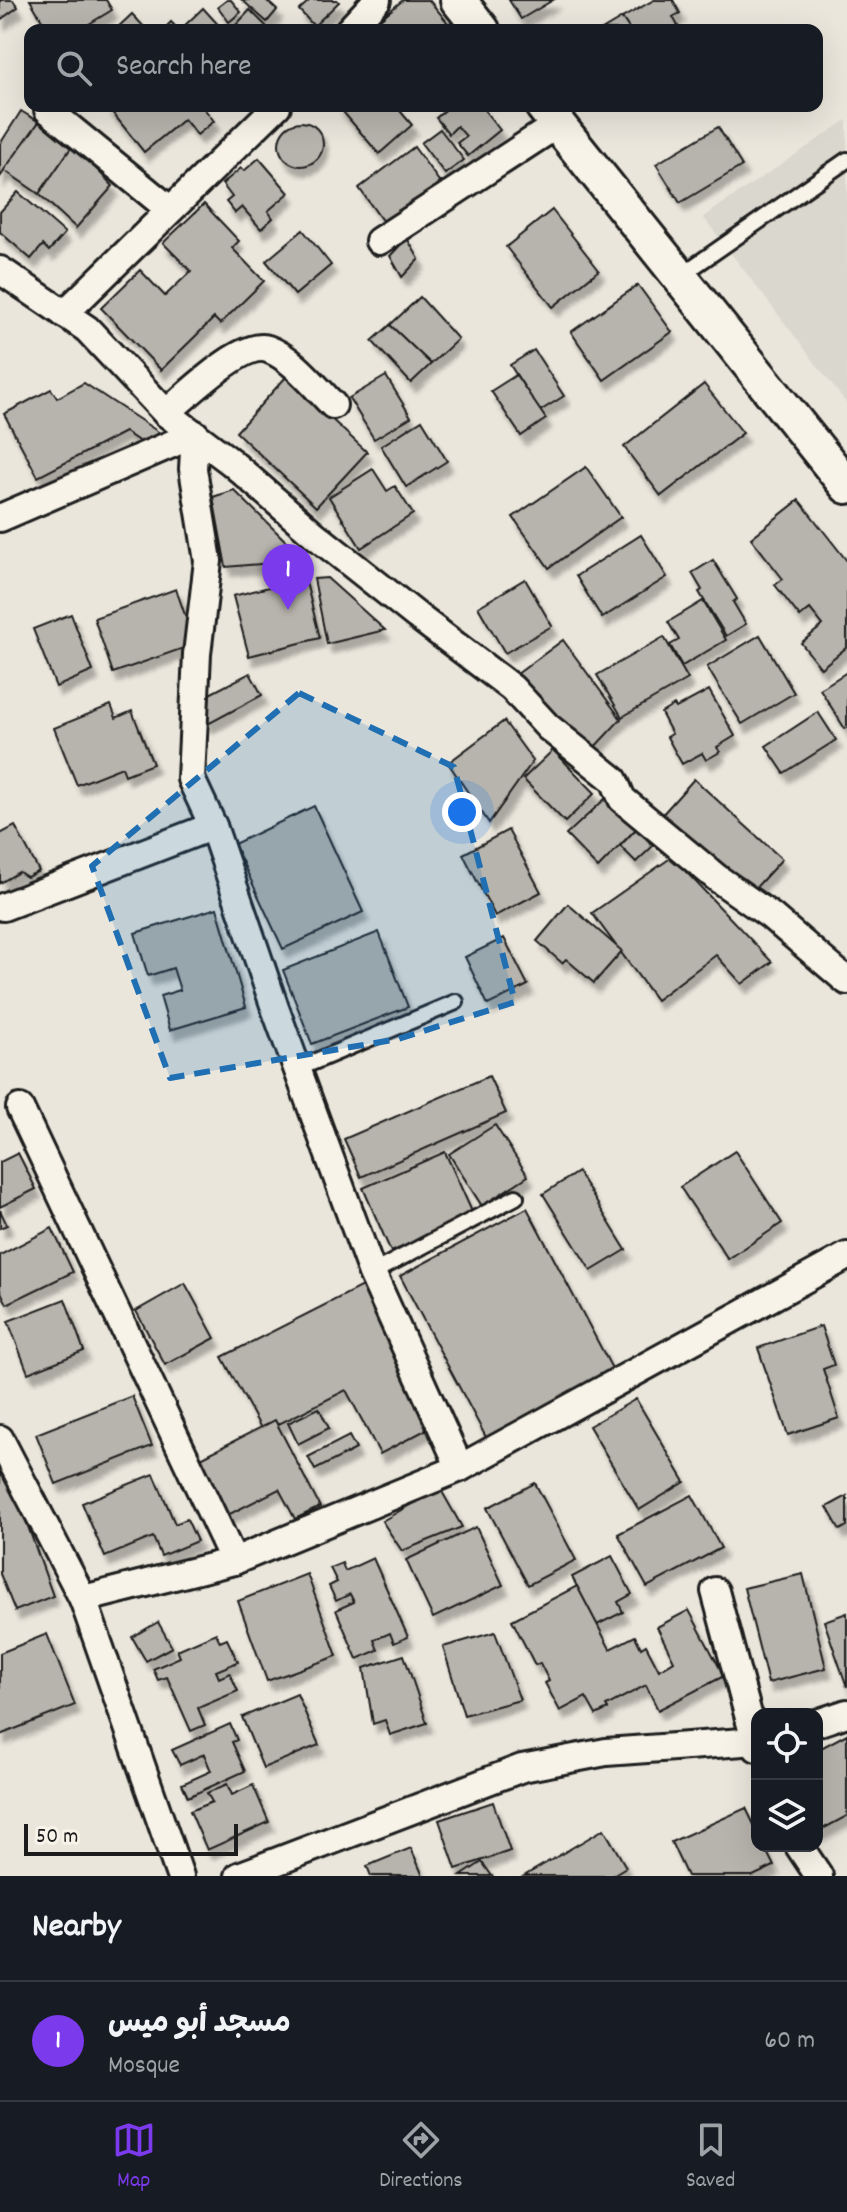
<!DOCTYPE html>
<meta charset="utf-8">
<style>
body{margin:0;font-family:Dekko,"Playpen Sans Arabic",sans-serif;background:#242831;color:#f1f3f6}
.controls{position:absolute;right:24px;bottom:24px;display:grid;overflow:hidden;border-radius:16px;box-shadow:0 8px 32px #0002}
.controls button{width:72px;height:72px;display:grid;place-items:center;padding:0;border:0;border-bottom:2px solid #363941;background:#171b24;color:#f1f3f6;font:40px sans-serif}
.scale{position:absolute;left:24px;bottom:20px;width:214px;box-sizing:border-box;padding-left:8px;border:4px solid #1c1c1c;border-top:0;font-size:22px;line-height:28px;white-space:nowrap;color:#1c1c1c;-webkit-text-stroke:6px #f7f3e8;paint-order:stroke}
.you{position:absolute;left:462px;top:812px;width:28px;height:28px;margin:-20px;border:6px solid #fff;border-radius:50%;background:#1a73e8;box-shadow:0 0 0 12px #1a73e833}
.badge{display:grid;place-items:center;width:52px;height:52px;border-radius:50%;background:#7c3aed;color:#fff;font-size:26px;font-weight:700}
.pin{position:absolute;translate:-50% -66px;filter:drop-shadow(0 2px 4px #0008)}
.pin::after{content:'';position:absolute;top:42px;width:28px;height:24px;background:inherit;clip-path:polygon(0 0,100% 0,50% 100%)}
.list{margin:0;padding:0;list-style:none}
h2{display:flex;justify-content:space-between;align-items:center;height:104px;margin:0;padding:0 32px;font-size:34px}
h2 small{font-size:26px;font-weight:400;color:#9ea1a6}
.list li{display:grid;grid-template-columns:52px 1fr auto;gap:24px;align-items:center;box-sizing:border-box;height:120px;padding:0 32px;border-top:2px solid #363941}
.list b{display:block;font-size:30px;white-space:nowrap}
.list p{margin:0;font-size:26px;white-space:nowrap;color:#9ea1a6}
.list em{font-size:26px;font-style:normal;color:#9ea1a6}
.icon{flex:none;width:44px;height:44px;fill:none;stroke:currentColor;stroke-width:2;stroke-linecap:round;stroke-linejoin:round}
.map{position:relative;flex:none;width:847px;height:1876px;overflow:hidden}
.search{position:absolute;background:#171b24;box-shadow:0 8px 32px #0002;left:24px;right:24px;top:24px;height:88px;display:flex;align-items:center;gap:20px;box-sizing:border-box;padding:0 28px;border-radius:16px;color:#9ea1a6;font-size:30px}
.sheet{height:224px;background:#171b24}
nav{display:flex;justify-content:space-around;align-items:center;box-sizing:border-box;height:112px;border-top:2px solid #363941;background:#171b24;font-size:22px;color:#9ea1a6}
nav a{display:grid;justify-items:center;gap:4px}
nav .on{color:#7c3aed}
.map>svg:first-child{display:block}
</style>
<div class="map">
<svg width="847" height="1876" viewBox="0 0 847 1876">
<defs>
<filter id="shadow"><feDropShadow dx="5" dy="9" stdDeviation="2" flood-color="#0004"/></filter>
</defs>
<rect width="100%" height="100%" fill="#eae6dc"/>
<filter id="ink" filterUnits="userSpaceOnUse"><feTurbulence type="fractalNoise" baseFrequency=".0125" numOctaves="2"/><feDisplacementMap in="SourceGraphic" scale="16" xChannelSelector="R" yChannelSelector="G"/><feConvolveMatrix kernelMatrix="1 2 1 2 8 2 1 2 1" color-interpolation-filters="sRGB"/></filter>
<g filter="url(#ink)">
<path fill="#dad7ce" d="M847,120V404L703,217Z"/>
<g fill="#b6b4ac" stroke="#1c1c1c" stroke-width="2" filter="url(#shadow)">
<path d="M0,0H13L18,7L0,20Z"/>
<path d="M30,0H106L112,10L79,30H48Z"/>
<path d="M227,0H231L241,12L229,22L218,7Z"/>
<path d="M242,0H266L277,10L267,22Z"/>
<path d="M310,0H337L339,2L314,26L299,10Z"/>
<path d="M403,0H429L454,30H367Z"/>
<path d="M509,0H553L521,19Z"/>
<path d="M654,0H673L680,13L673,17L678,26L671,30H630L622,18Z"/>
<path d="M203,8L223,30H180Z"/>
<path d="M250,10L270,30H239L235,26Z"/>
<path d="M132,14L147,30H115Z"/>
<path d="M622,18L630,30H602Z"/>
<path d="M171,22L179,30H163Z"/>
<path d="M107,106H202L214,121L197,135L184,119L144,152Z"/>
<path d="M338,106H396L412,125L379,154Z"/>
<path d="M450,106H481L500,130L468,156L457,143L466,136L457,126L449,134L436,118Z"/>
<path d="M21,111L39,122L0,177V144Z"/>
<circle cx="301" cy="144" r="22"/>
<path d="M39,122L73,145L39,194L4,170Z"/>
<path d="M718,127L742,166L680,203L656,164Z"/>
<path d="M440,129L464,160L445,174L421,143Z"/>
<path d="M73,145L113,186L76,228L39,194Z"/>
<path d="M414,147L444,188L388,229L359,188Z"/>
<path d="M259,158L289,193L268,211L273,218L261,229L242,207L235,213L226,202L232,197L222,184L241,168L244,171Z"/>
<path d="M18,192L65,233L49,251L43,245L31,259L0,232V212Z"/>
<path d="M204,204L239,241L232,248L264,281L220,324L214,318L161,370L101,308L140,270L165,296L191,271L163,243Z"/>
<path d="M552,210L599,270L553,307L506,247Z"/>
<path d="M303,230L331,265L295,295L266,261Z"/>
<path d="M407,238L419,259L402,277L390,256Z"/>
<path d="M638,285L672,332L604,380L571,332Z"/>
<path d="M420,297L458,339L431,364L390,325Z"/>
<path d="M390,325L431,364L411,383L372,341Z"/>
<path d="M534,350L564,396L540,411L510,365Z"/>
<path d="M516,375L546,419L521,436L491,391Z"/>
<path d="M386,376L411,417L374,439L349,398Z"/>
<path d="M286,377L367,452L316,507L236,432Z"/>
<path d="M84,383L160,433L140,442L125,432L38,477L4,414L51,389L57,398Z"/>
<path d="M704,384L743,433L661,496L624,447Z"/>
<path d="M422,420L447,461L406,487L381,446Z"/>
<path d="M586,467L621,517L549,568L513,517Z"/>
<path d="M373,469L387,491L395,486L413,514L361,548L329,497Z"/>
<path d="M234,490L305,560L226,567L213,497Z"/>
<path d="M799,500L847,561V647L821,668L801,643L823,625L810,609L800,617L775,585L783,579L751,538Z"/>
<path d="M641,535L667,577L602,618L576,576Z"/>
<path d="M713,560L737,599L733,602L746,624L726,636L699,592L702,590L692,573Z"/>
<path d="M305,578L320,638L249,656L233,596Z"/>
<path d="M327,578L385,630L327,644L314,579Z"/>
<path d="M525,579L552,626L505,653L478,607Z"/>
<path d="M176,589L195,644L113,673L94,618Z"/>
<path d="M703,601L726,640L682,666L670,645L679,640L668,622Z"/>
<path d="M71,614L93,671L56,687L33,629Z"/>
<path d="M760,635L794,693L742,724L707,667Z"/>
<path d="M664,637L688,679L622,717L597,675Z"/>
<path d="M563,640L621,719L591,751L509,680Z"/>
<path d="M847,672V728L845,729L820,689Z"/>
<path d="M250,673L262,695L208,724L196,701Z"/>
<path d="M709,690L735,736L717,747L720,752L706,760L702,753L682,764L667,737L672,734L661,713L674,705L676,708Z"/>
<path d="M111,705L116,718L132,711L153,764L125,775L122,767L77,785L54,728Z"/>
<path d="M818,712L836,740L784,773L766,746Z"/>
<path d="M504,721L533,761L489,823L448,763Z"/>
<path d="M553,750L595,793L565,822L523,779Z"/>
<path d="M694,779L782,859L749,895L661,816Z"/>
<path d="M607,797L637,828L598,868L566,835Z"/>
<path d="M314,806L363,912L283,949L234,844Z"/>
<path d="M15,826L39,871L27,877L19,872L0,883V834Z"/>
<path d="M637,828L653,846L636,862L620,846Z"/>
<path d="M508,830L541,892L495,916L463,854Z"/>
<path d="M672,857L772,962L742,984L716,955L656,1000L592,913Z"/>
<path d="M568,904L622,951L594,983L566,959L562,963L537,941Z"/>
<path d="M217,908L246,1007L170,1030L160,996L180,990L173,968L148,976L135,933Z"/>
<path d="M379,932L408,1007L312,1044L283,970Z"/>
<path d="M504,938L528,985L488,1005L465,957Z"/>
<path d="M489,1076L506,1113L361,1177L344,1139Z"/>
<path d="M495,1125L528,1176L482,1206L449,1154Z"/>
<path d="M735,1151L782,1223L728,1259L680,1187Z"/>
<path d="M445,1152L474,1216L391,1252L363,1188Z"/>
<path d="M18,1153L36,1189L0,1207V1162Z"/>
<path d="M578,1172L626,1250L591,1271L543,1194Z"/>
<path d="M527,1208L616,1376L489,1443L400,1276Z"/>
<path d="M0,1210L7,1225L0,1228Z"/>
<path d="M52,1228L73,1272L7,1304L0,1290V1255Z"/>
<path d="M185,1283L215,1338L165,1365L136,1311Z"/>
<path d="M364,1285L435,1425L380,1454L346,1390L263,1432L222,1357Z"/>
<path d="M65,1299L84,1351L28,1373L8,1321Z"/>
<path d="M821,1326L834,1365L823,1369L839,1418L788,1435L758,1348Z"/>
<path d="M132,1396L152,1446L56,1484L36,1434Z"/>
<path d="M636,1399L685,1482L639,1510L589,1426Z"/>
<path d="M319,1408L329,1428L298,1444L288,1423Z"/>
<path d="M275,1420L320,1507L295,1519L279,1489L222,1518L193,1462Z"/>
<path d="M349,1436L356,1449L315,1470L308,1457Z"/>
<path d="M0,1462L16,1493L53,1596L15,1611L0,1574Z"/>
<path d="M154,1474L175,1524L187,1519L197,1541L161,1556L153,1537L105,1557L82,1503Z"/>
<path d="M535,1483L576,1560L528,1585L487,1508Z"/>
<path d="M440,1488L462,1527L402,1551L382,1521Z"/>
<path d="M692,1495L721,1548L647,1587L618,1534Z"/>
<path d="M847,1496V1526L840,1530L827,1507Z"/>
<path d="M476,1527L503,1585L433,1618L406,1560Z"/>
<path d="M612,1556L632,1594L618,1602L623,1612L597,1625L572,1577Z"/>
<path d="M373,1558L408,1637L394,1643L390,1633L374,1640L378,1650L357,1659L336,1610L354,1602L350,1594L336,1601L329,1586L337,1582L330,1568L342,1563L345,1571Z"/>
<path d="M307,1574L337,1656L267,1681L238,1601Z"/>
<path d="M803,1574L826,1668L768,1683L744,1588Z"/>
<path d="M577,1586L610,1649L635,1636L641,1648L646,1645L659,1670L674,1661L657,1627L689,1610L724,1676L658,1710L646,1685L606,1706L608,1709L596,1715L586,1697L560,1711L545,1683L549,1681L540,1663L535,1665L512,1620Z"/>
<path d="M847,1613V1687L824,1621Z"/>
<path d="M158,1622L172,1647L146,1661L132,1637Z"/>
<path d="M495,1632L520,1700L464,1715L443,1647Z"/>
<path d="M216,1633L220,1642L227,1639L238,1662L216,1671L219,1678L230,1673L238,1691L198,1708L205,1725L191,1731L167,1677L158,1680L153,1669L180,1657L177,1650Z"/>
<path d="M47,1634L75,1705L0,1735V1653Z"/>
<path d="M404,1655L427,1723L390,1735L385,1720L373,1724L364,1668Z"/>
<path d="M297,1694L319,1745L263,1768L242,1717Z"/>
<path d="M230,1724L237,1740L232,1742L245,1771L188,1797L182,1784L211,1771L204,1754L180,1765L172,1750Z"/>
<path d="M847,1734V1816L817,1832V1750Z"/>
<path d="M227,1784L232,1795L253,1785L269,1822L207,1850L190,1811L212,1802L207,1793Z"/>
<path d="M493,1802L510,1851L456,1869L439,1820Z"/>
<path d="M746,1808L757,1831V1846H764L774,1866L753,1876H687L671,1842Z"/>
<path d="M604,1829L626,1867L611,1876H524Z"/>
<path d="M411,1848L423,1876H371L367,1866Z"/>
<path d="M482,1862L492,1876H461Z"/>
</g>
<g fill="none" stroke-linecap="round" stroke-linejoin="round">
<defs>
<g id="service">
<path d="M680,276L847,160"/>
<path d="M297,1069L456,1002"/>
<path d="M372,1273L516,1197"/>
</g>
<g id="minor">
<path d="M349,30L377,0"/>
<path d="M48,110L169,209"/>
<path d="M379,241L558,124"/>
<path d="M0,270L87,329L166,413L231,462L315,535L417,616L512,688L548,727L614,780L622,799L717,878L771,916L847,981"/>
<path d="M64,314L277,106"/>
<path d="M166,413C186,397 242,340 268,349C293,358 315,387 333,405"/>
<path d="M195,434L193,469L208,561L197,654L191,779L213,826L275,1008L372,1273L460,1468"/>
<path d="M0,518L195,434"/>
<path d="M3,907L213,826"/>
<path d="M20,1108L234,1561"/>
<path d="M0,1439L83,1599L180,1876"/>
<path d="M715,1591L757,1748"/>
<path d="M83,1599L234,1561L460,1468L847,1256"/>
<path d="M817,1723L847,1713"/>
<path d="M799,1846L819,1876"/>
<path d="M239,1876L522,1768L606,1752L757,1741"/>
</g>
<g id="tertiary">
<path d="M458,0L482,30"/>
<path d="M543,106L847,486"/>
</g>
</defs>
<use href="#service" stroke="#1c1c1c" stroke-width="20"/>
<use href="#minor" stroke="#1c1c1c" stroke-width="32"/>
<use href="#tertiary" stroke="#1c1c1c" stroke-width="40"/>
<use href="#service" stroke="#f7f3e8" stroke-width="14"/>
<use href="#minor" stroke="#f7f3e8" stroke-width="26"/>
<use href="#tertiary" stroke="#f7f3e8" stroke-width="34"/>
</g>
</g>
<path fill="#1f6fb2" fill-opacity="0.2" stroke="#1f6fb2" stroke-width="6" stroke-dasharray="16 10" stroke-linejoin="round" d="M299,693L454,767L515,1002L398,1039L170,1078L92,866Z"/>
</svg>
<div class="controls">
<button><svg class="icon" aria-label="locate" viewBox="0 0 24 24"><circle cx="12" cy="12" r="6"/><path d="M12 2v4M12 18v4M2 12h4M18 12h4"/></svg></button>
<button><svg class="icon" aria-label="layers" viewBox="0 0 24 24"><path d="M12 4l9 5-9 5-9-5zM3 14l9 5 9-5"/></svg></button>
</div>
<div class="scale">50 m</div>
<div class="you"></div>
<div class="pin badge" style="left:288px;top:610px">1</div>
<div class="search"><svg class="icon" aria-label="search" viewBox="0 0 24 24"><circle cx="10" cy="10" r="6"/><path d="M15 15l6 6"/></svg>Search here</div>
</div>
<section class="sheet">
<h2>Nearby<small></small></h2>
<ul class="list">
<li><span class="badge">1</span><div><b>مسجد أبو ميس</b><p>Mosque</p></div><em>60 m</em></li>
</ul>
</section>
<nav>
<a class="on"><svg class="icon" aria-label="map" viewBox="0 0 24 24"><path d="M3 6l6-2 6 2 6-2v14l-6 2-6-2-6 2zM9 4v14M15 6v14"/></svg>Map</a>
<a><svg class="icon" aria-label="directions" viewBox="0 0 24 24"><path d="M12 3l9 9-9 9-9-9zM9 14v-3h6M13 9l2 2-2 2"/></svg>Directions</a>
<a><svg class="icon" aria-label="saved" viewBox="0 0 24 24"><path d="M7 4h10v16l-5-4-5 4z"/></svg>Saved</a>
</nav>
